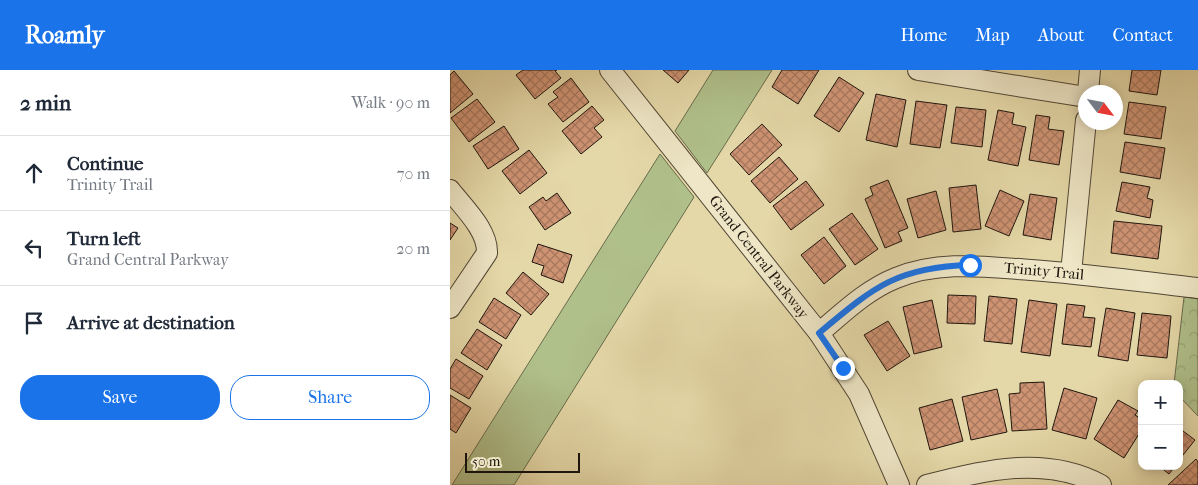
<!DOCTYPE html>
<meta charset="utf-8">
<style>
body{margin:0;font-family:"IM FELL French Canon",serif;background:#f2f2f3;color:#1f2937}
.controls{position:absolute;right:15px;bottom:15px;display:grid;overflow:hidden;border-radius:10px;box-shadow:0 2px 12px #0003}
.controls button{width:45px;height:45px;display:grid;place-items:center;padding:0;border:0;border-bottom:1px solid #e0e1e3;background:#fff;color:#1f2937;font:25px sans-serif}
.compass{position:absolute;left:628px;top:15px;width:45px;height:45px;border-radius:50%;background:#fff;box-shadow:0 2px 12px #0003;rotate:122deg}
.scale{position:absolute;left:15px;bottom:12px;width:115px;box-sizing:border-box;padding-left:5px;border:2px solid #1f160e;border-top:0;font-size:14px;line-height:18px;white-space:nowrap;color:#1f160e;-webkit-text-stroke:4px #eee6c6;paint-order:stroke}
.stop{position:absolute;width:15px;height:15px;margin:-11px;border:4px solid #1a73e8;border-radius:50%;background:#fff}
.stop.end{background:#1a73e8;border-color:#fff;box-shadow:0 1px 5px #0008}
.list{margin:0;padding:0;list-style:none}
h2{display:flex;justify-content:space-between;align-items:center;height:65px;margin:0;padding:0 20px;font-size:21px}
h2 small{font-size:16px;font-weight:400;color:#747a83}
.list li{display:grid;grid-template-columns:32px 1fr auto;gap:15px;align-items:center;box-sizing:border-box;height:75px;padding:0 20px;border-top:1px solid #e0e1e3}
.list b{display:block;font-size:19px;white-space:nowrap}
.list p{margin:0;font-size:16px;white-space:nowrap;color:#747a83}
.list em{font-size:16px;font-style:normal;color:#747a83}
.actions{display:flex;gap:10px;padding:15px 20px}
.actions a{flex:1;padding:11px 0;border:1px solid #1a73e8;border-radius:20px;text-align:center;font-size:18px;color:#1a73e8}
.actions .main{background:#1a73e8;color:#fff}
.icon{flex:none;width:28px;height:28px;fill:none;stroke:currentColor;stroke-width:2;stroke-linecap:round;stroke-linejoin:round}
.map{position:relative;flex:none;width:748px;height:415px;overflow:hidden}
header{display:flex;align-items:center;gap:30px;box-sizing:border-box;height:70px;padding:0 25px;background:#1a73e8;color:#fff}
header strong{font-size:24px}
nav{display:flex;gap:28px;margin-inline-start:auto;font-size:18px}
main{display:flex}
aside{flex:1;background:#fff}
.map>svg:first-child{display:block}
</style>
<header>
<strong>Roamly</strong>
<nav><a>Home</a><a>Map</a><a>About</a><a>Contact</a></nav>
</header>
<main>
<aside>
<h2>2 min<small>Walk · 90 m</small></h2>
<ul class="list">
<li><svg class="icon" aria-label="ahead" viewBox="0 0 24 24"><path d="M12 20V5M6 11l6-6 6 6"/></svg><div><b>Continue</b><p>Trinity Trail</p></div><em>70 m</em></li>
<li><svg class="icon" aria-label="left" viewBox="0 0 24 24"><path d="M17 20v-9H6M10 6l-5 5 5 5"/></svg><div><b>Turn left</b><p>Grand Central Parkway</p></div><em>20 m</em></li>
<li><svg class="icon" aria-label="arrive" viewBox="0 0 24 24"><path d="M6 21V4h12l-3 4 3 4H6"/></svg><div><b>Arrive at destination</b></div></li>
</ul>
<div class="actions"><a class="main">Save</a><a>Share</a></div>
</aside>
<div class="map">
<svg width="748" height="415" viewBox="0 0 748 415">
<defs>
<pattern id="park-crowns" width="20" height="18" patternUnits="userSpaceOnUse" patternTransform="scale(1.25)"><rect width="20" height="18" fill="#b0c08b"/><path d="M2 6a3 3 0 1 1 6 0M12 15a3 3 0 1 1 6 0" fill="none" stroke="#97a477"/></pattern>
<pattern id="building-cross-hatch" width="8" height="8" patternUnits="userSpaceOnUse" patternTransform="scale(1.25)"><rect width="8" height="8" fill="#ce9373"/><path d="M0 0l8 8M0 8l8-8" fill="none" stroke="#a7775d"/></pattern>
</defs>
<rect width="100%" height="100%" fill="#e5d8a8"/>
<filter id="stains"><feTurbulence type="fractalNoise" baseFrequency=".004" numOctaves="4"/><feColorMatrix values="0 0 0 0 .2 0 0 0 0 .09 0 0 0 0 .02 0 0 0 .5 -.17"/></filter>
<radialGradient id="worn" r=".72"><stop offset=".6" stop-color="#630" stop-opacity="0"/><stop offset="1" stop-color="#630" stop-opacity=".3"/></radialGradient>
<g fill="#b0c08b" stroke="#686b4c">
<path d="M263,0H322L257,103L225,61Z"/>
<path d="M210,84L244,127L64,415H2Z"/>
</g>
<path fill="url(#park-crowns)" stroke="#686b4c" d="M734,227L748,229V346L729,326V314H724Z"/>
<g fill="url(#building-cross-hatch)" stroke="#1f160e">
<path d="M73,0H107L105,1L111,8L85,29L66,5Z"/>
<path d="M213,0H239L228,13Z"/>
<path d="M332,0H369L348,34L322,17Z"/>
<path d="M682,0H711L707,25L679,21Z"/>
<path d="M4,1L23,24L0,43V5Z"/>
<path d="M389,7L414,23L389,62L364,46Z"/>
<path d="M121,8L139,32L113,52L98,34L108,27L103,22Z"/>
<path d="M426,24L456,30L447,77L416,70Z"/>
<path d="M27,29L45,52L19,72L1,48Z"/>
<path d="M466,31L497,35L490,78L460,74Z"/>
<path d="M679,32L716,37L711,69L674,64Z"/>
<path d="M142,36L154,50L144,58L152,67L131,84L112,61Z"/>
<path d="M506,37L536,40L532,77L501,73Z"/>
<path d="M548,40L564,43L562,54L576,57L568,96L538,90Z"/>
<path d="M586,45L600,47L598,59L614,61L609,95L579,90Z"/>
<path d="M312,54L332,75L299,105L280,84Z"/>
<path d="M54,56L69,79L38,99L23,76Z"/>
<path d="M675,72L715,78L710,109L670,102Z"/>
<path d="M79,80L97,103L70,124L52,101Z"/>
<path d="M329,87L348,109L320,133L301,111Z"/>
<path d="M438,110L458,158L448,162L452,171L435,178L415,129L423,125L420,117Z"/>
<path d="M356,111L374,135L341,160L323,136Z"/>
<path d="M672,112L700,117L697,128L703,130L700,148L666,141Z"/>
<path d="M526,115L531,159L503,162L499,118Z"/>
<path d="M550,120L574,131L559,166L535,156Z"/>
<path d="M486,121L496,160L468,168L457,129Z"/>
<path d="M107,123L121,143L95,160L79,137L93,127L96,131Z"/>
<path d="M580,124L607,128L601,170L573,165Z"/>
<path d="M402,143L428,179L405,195L379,159Z"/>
<path d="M664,151L712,156L708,189L661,183Z"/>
<path d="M0,153L8,158L0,170Z"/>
<path d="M374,167L396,196L374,214L351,185Z"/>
<path d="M88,174L122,185L113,213L91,205L94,196L82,192Z"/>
<path d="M73,202L99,224L81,245L56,223Z"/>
<path d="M498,225L526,226L525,254L497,253Z"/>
<path d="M539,226L567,229L562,274L534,271Z"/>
<path d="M44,228L71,245L56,269L29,252Z"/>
<path d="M482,230L492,277L464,284L453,237Z"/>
<path d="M579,230L607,234L600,286L571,282Z"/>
<path d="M617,234L635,236L633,247L645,248L641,277L612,274Z"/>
<path d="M656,238L685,243L678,291L648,286Z"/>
<path d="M692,243L721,246L717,288L687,285Z"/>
<path d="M438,251L460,286L437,301L414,265Z"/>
<path d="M27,259L52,275L37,300L11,283Z"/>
<path d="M6,289L33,306L19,329L0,318V299Z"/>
<path d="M594,312L597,359L562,361L559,324L570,323V313Z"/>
<path d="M614,318L647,328L636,369L602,360Z"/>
<path d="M547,319L557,362L521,370L512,327Z"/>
<path d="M0,325L21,338L6,363L0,359Z"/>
<path d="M502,329L513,371L480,380L469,338Z"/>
<path d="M668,330L688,341L685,345L692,349V359L674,388L644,369Z"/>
<path d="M729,358L745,370L729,390Z"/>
<path d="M746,389L748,392V415H718Z"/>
<path d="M709,396H725L719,404Z"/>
</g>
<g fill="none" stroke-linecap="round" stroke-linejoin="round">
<defs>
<g id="minor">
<path d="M160,0L369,263L409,324L449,415"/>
<path d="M468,0L636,27"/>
<path d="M638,22L640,0"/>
<path d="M0,120C13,137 38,160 37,183L0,238"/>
<path d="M621,203L636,50"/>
<path d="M369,263C393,243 416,220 446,208C490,190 536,197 581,200C637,204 692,212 748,218"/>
<path d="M477,415C533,400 597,385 651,415"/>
</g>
</defs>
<use href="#minor" stroke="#504634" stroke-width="22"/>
<use href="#minor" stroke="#eee6c6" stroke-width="20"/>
</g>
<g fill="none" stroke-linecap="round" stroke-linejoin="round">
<path stroke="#1a73e8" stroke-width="6" d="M393,298L369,263C423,218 446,197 520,195"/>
</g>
<g text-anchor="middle" stroke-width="4" stroke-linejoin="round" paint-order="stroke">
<g font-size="15" fill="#1f160e" stroke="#eee6c6">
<text transform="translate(309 187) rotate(52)" y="5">Grand Central Parkway</text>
<text transform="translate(594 201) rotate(5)" y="5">Trinity Trail</text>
</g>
</g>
<rect width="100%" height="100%" filter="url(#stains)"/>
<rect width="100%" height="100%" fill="url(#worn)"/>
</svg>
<div class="controls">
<button>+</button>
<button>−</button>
</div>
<svg class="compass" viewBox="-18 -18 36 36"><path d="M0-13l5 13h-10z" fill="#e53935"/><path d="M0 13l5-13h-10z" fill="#747a83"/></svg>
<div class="scale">50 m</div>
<div class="stop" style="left:520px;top:195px"></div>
<div class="stop end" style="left:393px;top:298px"></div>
</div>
</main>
